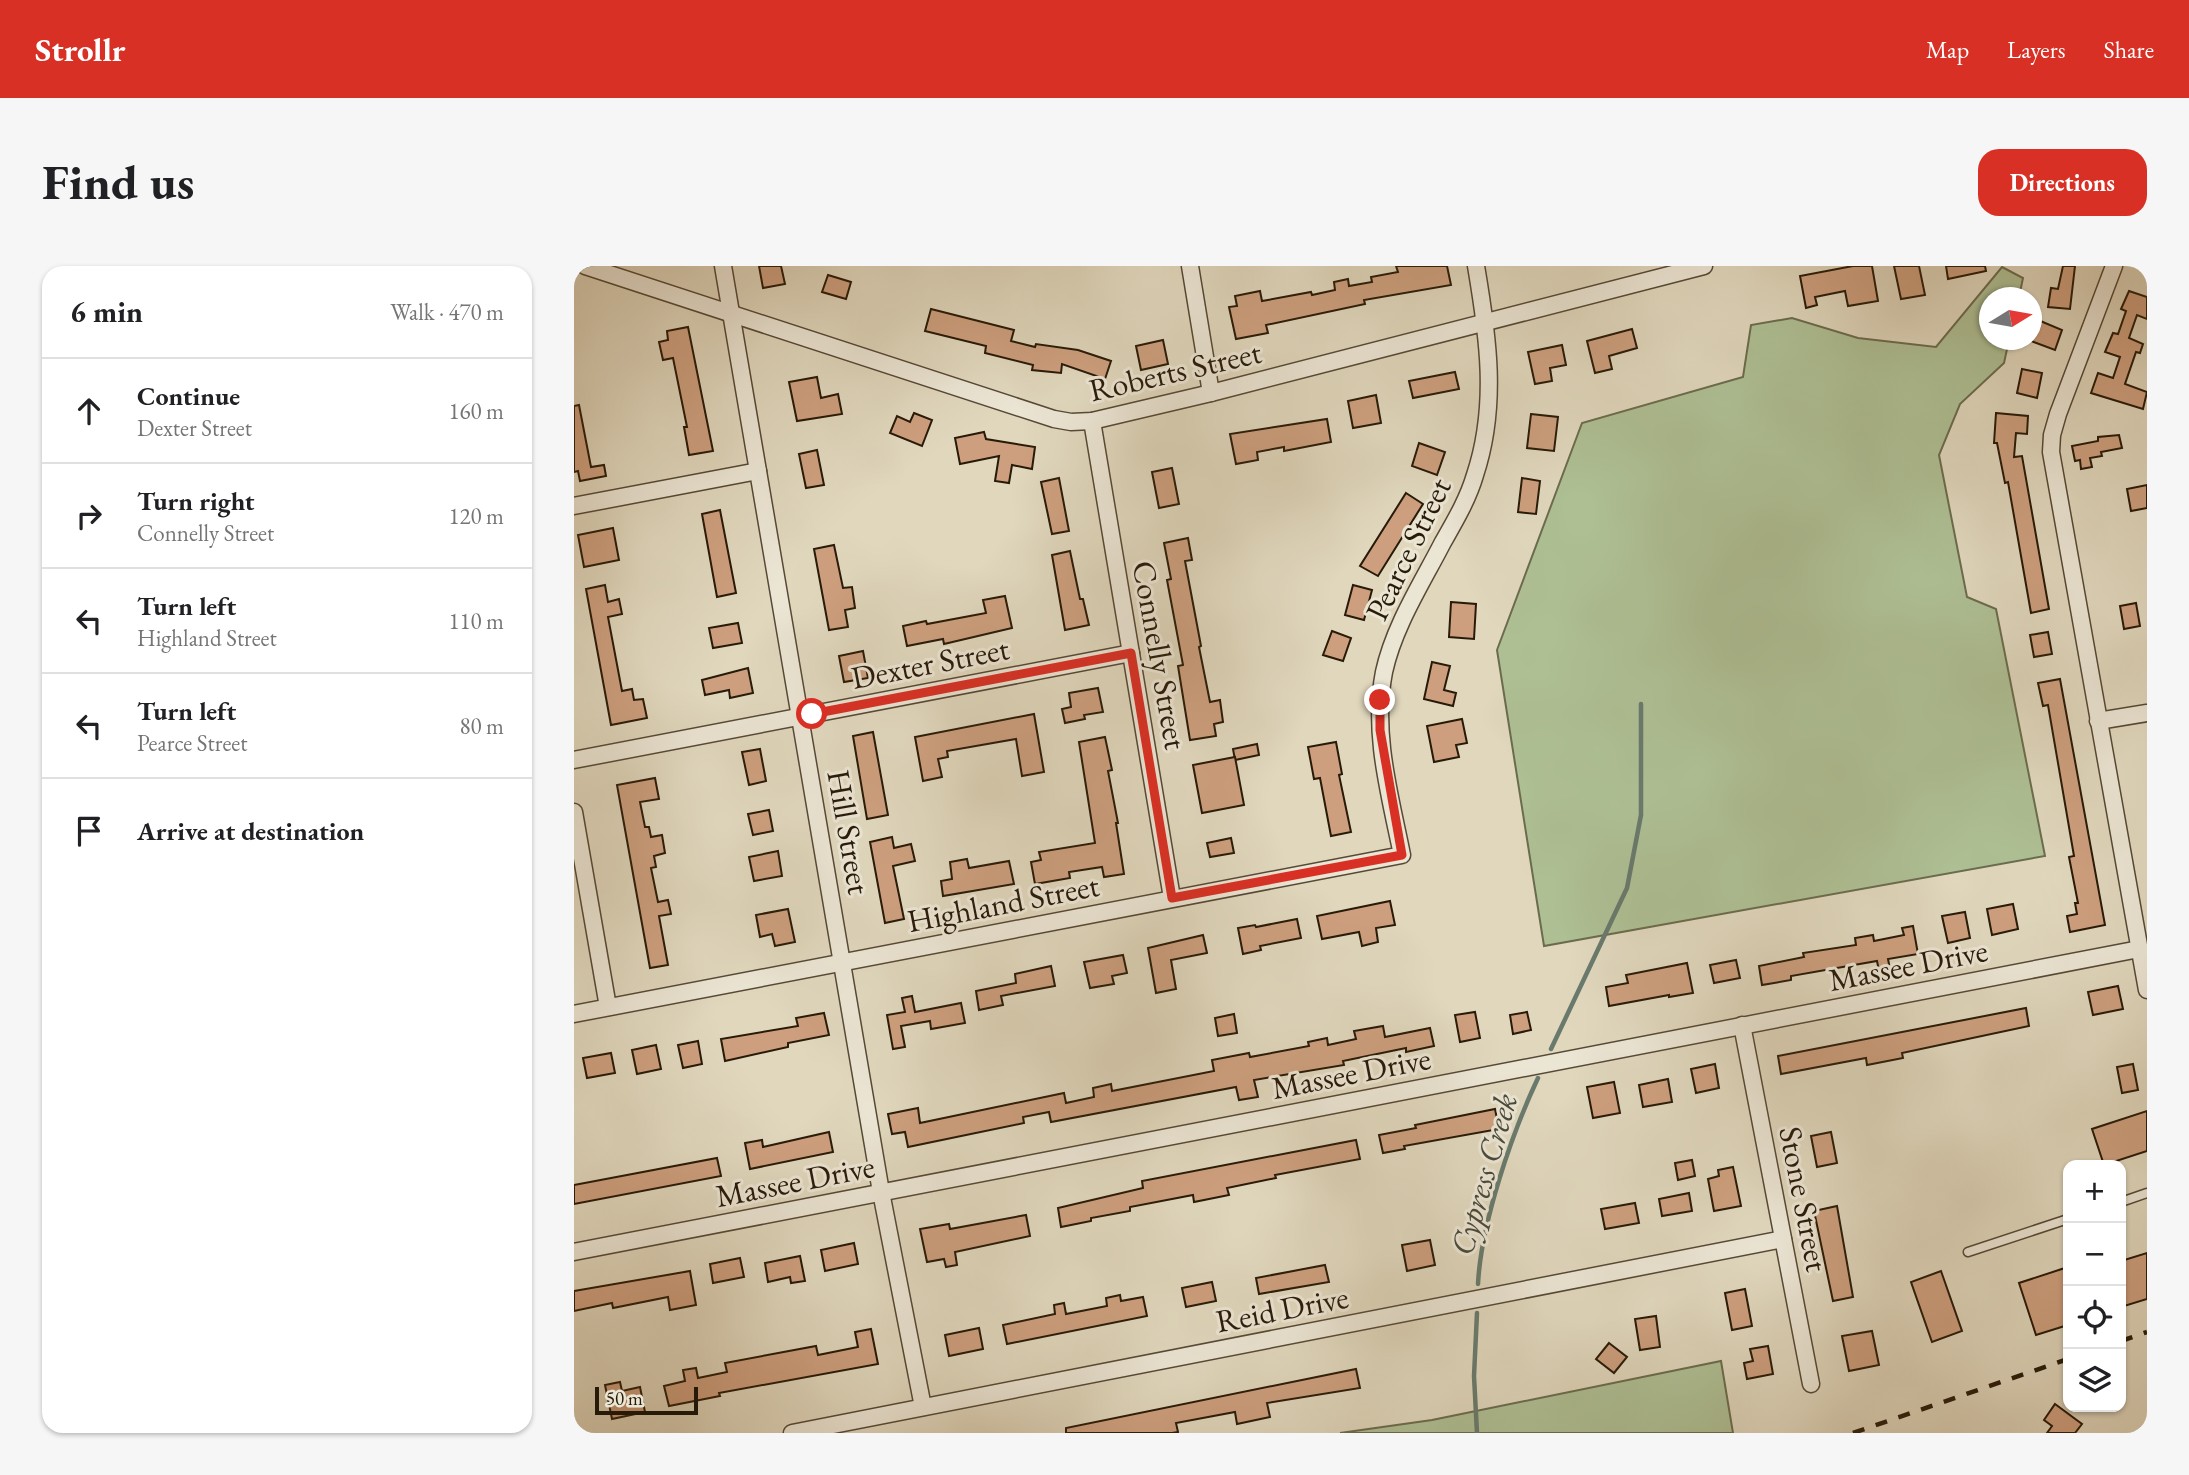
<!DOCTYPE html>
<meta charset="utf-8">
<style>
body{margin:0;font-family:"EB Garamond",serif;background:#f6f6f6;color:#202124}
.controls{position:absolute;right:21px;bottom:21px;display:grid;overflow:hidden;border-radius:14px;box-shadow:0 2px 5px #0004}
.controls button{width:63px;height:63px;display:grid;place-items:center;padding:0;border:0;border-bottom:2px solid #e0e0e0;background:#fff;color:#202124;font:35px sans-serif}
.compass{position:absolute;left:1405px;top:21px;width:63px;height:63px;border-radius:50%;background:#fff;box-shadow:0 2px 5px #0004;rotate:79deg}
.scale{position:absolute;left:21px;bottom:18px;width:103px;box-sizing:border-box;padding-left:7px;border:4px solid #281a09;border-top:0;font-size:19px;line-height:24px;white-space:nowrap;color:#281a09;-webkit-text-stroke:5px #ebe5d4;paint-order:stroke}
.stop{position:absolute;width:21px;height:21px;margin:-16px;border:5px solid #d93025;border-radius:50%;background:#fff}
.stop.end{background:#d93025;border-color:#fff;box-shadow:0 2px 7px #0008}
.list{margin:0;padding:0;list-style:none}
h2{display:flex;justify-content:space-between;align-items:center;height:91px;margin:0;padding:0 28px;font-size:30px}
h2 small{font-size:23px;font-weight:400;color:#757577}
.list li{display:grid;grid-template-columns:46px 1fr auto;gap:21px;align-items:center;box-sizing:border-box;height:105px;padding:0 28px;border-top:2px solid #e0e0e0}
.list b{display:block;font-size:26px;white-space:nowrap}
.list p{margin:0;font-size:23px;white-space:nowrap;color:#757577}
.list em{font-size:23px;font-style:normal;color:#757577}
.icon{flex:none;width:38px;height:38px;fill:none;stroke:currentColor;stroke-width:2;stroke-linecap:round;stroke-linejoin:round}
.map{position:relative;flex:none;width:1573px;height:1167px;overflow:hidden;border-radius:21px}
header{display:flex;align-items:center;gap:42px;box-sizing:border-box;height:98px;padding:0 35px;background:#d93025;color:#fff}
header strong{font-size:33px}
nav{display:flex;gap:38px;margin-inline-start:auto;font-size:24px}
.intro{display:flex;align-items:center;justify-content:space-between;box-sizing:border-box;height:168px;padding:0 42px}
h1{margin:0;font-size:49px}
.button{padding:18px 32px;border-radius:21px;background:#d93025;color:#fff;font-size:24px;font-weight:700}
main{display:flex;gap:42px;padding:0 42px}
aside{flex:1;background:#fff;border-radius:21px;box-shadow:0 2px 5px #0004}
.map>svg:first-child{display:block}
</style>
<header>
<strong>Strollr</strong>
<nav><a>Map</a><a>Layers</a><a>Share</a></nav>
</header>
<div class="intro"><h1>Find us</h1><a class="button">Directions</a></div>
<main>
<aside>
<h2>6 min<small>Walk · 470 m</small></h2>
<ul class="list">
<li><svg class="icon" aria-label="ahead" viewBox="0 0 24 24"><path d="M12 20V5M6 11l6-6 6 6"/></svg><div><b>Continue</b><p>Dexter Street</p></div><em>160 m</em></li>
<li><svg class="icon" aria-label="right" viewBox="0 0 24 24"><path d="M7 20v-9h11M14 6l5 5-5 5"/></svg><div><b>Turn right</b><p>Connelly Street</p></div><em>120 m</em></li>
<li><svg class="icon" aria-label="left" viewBox="0 0 24 24"><path d="M17 20v-9H6M10 6l-5 5 5 5"/></svg><div><b>Turn left</b><p>Highland Street</p></div><em>110 m</em></li>
<li><svg class="icon" aria-label="left" viewBox="0 0 24 24"><path d="M17 20v-9H6M10 6l-5 5 5 5"/></svg><div><b>Turn left</b><p>Pearce Street</p></div><em>80 m</em></li>
<li><svg class="icon" aria-label="arrive" viewBox="0 0 24 24"><path d="M6 21V4h12l-3 4 3 4H6"/></svg><div><b>Arrive at destination</b></div></li>
</ul>
</aside>
<div class="map">
<svg width="1573" height="1167" viewBox="0 0 1573 1167">
<rect width="100%" height="100%" fill="#e0d7bd"/>
<filter id="stains"><feTurbulence type="fractalNoise" baseFrequency=".00286" numOctaves="4"/><feColorMatrix values="0 0 0 0 .2 0 0 0 0 .09 0 0 0 0 .02 0 0 0 .5 -.17"/></filter>
<radialGradient id="worn" r=".72"><stop offset=".6" stop-color="#630" stop-opacity="0"/><stop offset="1" stop-color="#630" stop-opacity=".3"/></radialGradient>
<g fill="#aebf94" stroke="#6b6c4e" stroke-width="2">
<path d="M1428,1L1449,12L1445,31L1416,32V74H1435L1430,97L1386,138L1365,189L1393,331L1422,343L1471,590L970,680L923,384L1008,157L1169,111L1177,59L1218,52L1284,72L1362,81Z"/>
<path d="M1147,1095L1159,1167H766L858,1154Z"/>
</g>
<g fill="none" stroke-linecap="round" stroke-linejoin="round">
<g stroke="#697a6d" stroke-width="4.5">
<path d="M977,783L1053,622L1067,549V438"/>
<path d="M904,1018C907,957 938,867 964,812"/>
<path d="M903,1047L900,1110L903,1167"/>
</g>
</g>
<g fill="#cd9f7e" stroke="#281a09" stroke-width="2">
<path d="M185,0H207L211,18L189,22Z"/>
<path d="M822,0H873L877,19L790,34L791,38L692,59L694,67L662,73L655,41L663,40L661,30L686,25L688,35L737,26L738,29L761,24L760,16L774,13L775,20L798,16L797,11L824,6Z"/>
<path d="M1279,0H1298L1304,35L1274,40L1271,25L1241,31L1243,39L1232,42L1226,10Z"/>
<path d="M1320,0H1345L1351,29L1327,33Z"/>
<path d="M1372,0H1411L1412,5L1374,13Z"/>
<path d="M1489,0H1501L1496,43L1474,41L1477,22L1484,23Z"/>
<path d="M254,9L277,16L272,33L248,26Z"/>
<path d="M1555,25L1573,31V53L1563,49L1555,72L1569,78L1566,87L1562,86L1551,118L1573,126L1569,143L1517,127L1524,107L1539,112L1546,91L1531,86L1539,67L1544,68L1552,45L1547,43Z"/>
<path d="M357,43L440,64L437,75L461,81L462,78L504,84L537,95L531,113L488,98L487,107L458,104L459,99L411,87L412,80L351,65Z"/>
<path d="M1464,54L1488,64L1481,84L1457,75Z"/>
<path d="M114,61L139,185L115,189L110,161H113L99,92L89,94L85,76L94,74L93,65Z"/>
<path d="M1058,63L1063,82L1035,90L1038,103L1021,107L1013,75Z"/>
<path d="M589,74L594,98L567,104L562,80Z"/>
<path d="M988,79L992,99L976,102L978,115L961,118L954,86Z"/>
<path d="M1448,103L1468,107L1463,132L1443,127Z"/>
<path d="M881,106L885,123L839,132L835,115Z"/>
<path d="M243,111L247,132L264,128L268,148L223,155L215,116Z"/>
<path d="M802,129L807,157L779,162L774,135Z"/>
<path d="M5,139L17,201L30,199L32,210L6,215L4,205L0,206V140Z"/>
<path d="M340,147L358,154L348,180L316,167L323,150L336,156Z"/>
<path d="M1422,147L1454,150L1453,168L1442,167L1440,191L1448,190L1475,343L1457,347L1434,216L1431,217L1423,177H1420Z"/>
<path d="M957,148L984,151L980,185L953,182Z"/>
<path d="M753,153L757,176L710,185V181L683,186L684,194L662,198L656,168Z"/>
<path d="M410,166L412,173L461,181L458,203L438,199L435,217L421,215L425,190L386,198L381,172Z"/>
<path d="M1545,169L1548,182L1527,186L1528,190L1516,192L1518,201L1507,203L1506,194L1501,195L1498,180L1524,175V171Z"/>
<path d="M845,177L871,186L863,209L838,200Z"/>
<path d="M243,184L250,219L232,222L225,188Z"/>
<path d="M598,202L605,238L585,242L578,206Z"/>
<path d="M485,212L495,265L478,268L467,216Z"/>
<path d="M948,212L966,215L962,248L944,246Z"/>
<path d="M1573,219V242L1557,245L1553,223Z"/>
<path d="M832,227L849,238L804,310L786,300Z"/>
<path d="M146,244L162,327L143,331L128,248Z"/>
<path d="M39,262L45,294L10,301L4,269Z"/>
<path d="M614,272L618,294L611,295L627,380L625,381L636,436L646,434L649,456L640,458L642,470L616,474L604,400L609,399L593,314L597,313L590,277Z"/>
<path d="M260,279L269,322L278,321L281,342L271,344L274,361L255,364L240,283Z"/>
<path d="M496,285L506,333H509L515,359L491,364L478,289Z"/>
<path d="M31,319L34,336L45,333L48,348L34,351L48,425L58,423L60,434L69,433L73,452L37,459L12,323Z"/>
<path d="M779,319L798,324L790,354L771,349Z"/>
<path d="M431,330L438,362L370,378L369,373L333,380L329,360L352,355L353,358L412,347L409,334Z"/>
<path d="M877,336L902,338L900,373L875,371Z"/>
<path d="M1562,337L1566,360L1550,363L1546,340Z"/>
<path d="M164,357L168,377L139,382L135,362Z"/>
<path d="M758,365L777,372L769,395L749,389Z"/>
<path d="M1474,366L1478,388L1460,391L1456,369Z"/>
<path d="M289,385L294,412L270,416L265,390Z"/>
<path d="M858,396L876,400L870,424L882,427L879,440L850,433Z"/>
<path d="M174,402L179,427L156,432L155,424L131,429L128,414Z"/>
<path d="M1486,413L1531,659L1496,666L1493,650L1503,648L1501,637H1504L1495,591L1500,590L1474,439L1469,440L1464,417Z"/>
<path d="M524,422L529,446L510,449L511,453L491,457L488,443L497,441L495,427Z"/>
<path d="M460,448L470,506L448,510L442,473L373,485L374,491L364,493L368,511L349,515L341,471Z"/>
<path d="M888,453L893,477L882,479L885,491L860,496L853,460Z"/>
<path d="M299,466L314,549L293,553L279,470Z"/>
<path d="M531,471L538,504L534,505L544,557H542L550,608L530,611L528,601L495,606L496,612L461,618L457,596L467,594L465,586L521,577L505,476Z"/>
<path d="M762,476L768,508L765,509L777,566L757,570L746,512L740,513L734,481Z"/>
<path d="M683,478L685,489L661,494L659,483Z"/>
<path d="M186,483L192,515L175,519L168,486Z"/>
<path d="M661,491L670,539L628,547L619,499Z"/>
<path d="M81,512L85,533L66,536L71,561H75L77,571L88,569L91,587L80,590L82,601L77,602L84,636L94,634L97,648L85,650L94,699L76,702L43,519Z"/>
<path d="M195,544L199,565L179,569L174,548Z"/>
<path d="M318,571L320,582L337,578L341,595L319,600L330,653L311,657L296,576Z"/>
<path d="M657,572L660,587L636,591L633,577Z"/>
<path d="M204,585L208,610L180,615L175,591Z"/>
<path d="M393,593L395,602L435,595L440,618L369,630L367,615L378,613L376,596Z"/>
<path d="M816,635L821,659L802,662L804,676L788,680L785,666L748,673L743,650Z"/>
<path d="M1439,638L1444,663L1418,669L1413,643Z"/>
<path d="M214,643L221,676L201,680L198,668L186,671L182,649Z"/>
<path d="M1391,646L1396,672L1374,677L1368,650Z"/>
<path d="M723,653L727,672L686,680L687,684L669,688L664,662L681,659L682,661Z"/>
<path d="M1339,660L1344,688L1314,693L1316,703L1305,705L1303,695L1217,710V714L1188,719L1185,700L1230,691L1229,687L1282,679L1281,672L1299,669L1300,675L1330,669L1328,662Z"/>
<path d="M629,669L633,687L597,694L602,723L582,727L574,682Z"/>
<path d="M549,689L553,707L538,710L540,718L516,722L510,696Z"/>
<path d="M1162,694L1166,712L1140,717L1136,699Z"/>
<path d="M1113,697L1119,727L1095,731V729L1035,740L1032,721L1054,717L1052,709Z"/>
<path d="M477,700L481,720L427,730L429,739L405,744L402,725L442,717L441,708Z"/>
<path d="M1544,720L1549,743L1519,749L1514,726Z"/>
<path d="M338,730L341,746L387,737L391,757L357,763L356,755L327,760L331,781L319,783L313,749L331,746L328,732Z"/>
<path d="M1452,742L1455,760L1328,787L1329,792L1293,799L1292,792L1207,808L1204,790Z"/>
<path d="M901,746L906,772L886,776L881,749Z"/>
<path d="M953,746L957,764L939,768L936,749Z"/>
<path d="M250,747L255,769L214,777V781L151,795L147,773L224,760L222,752Z"/>
<path d="M660,748L663,767L644,770L641,752Z"/>
<path d="M809,760L811,771L856,762L860,780L832,786V782L769,795L770,799L680,814L684,831L665,834L662,821L477,856L475,846L449,851L450,857L334,881L331,866L318,868L314,848L344,842L346,857L490,827L492,837L520,831L519,822L537,818L538,825L640,805L638,794L675,787L676,791L735,780L734,776L753,772L754,779L782,773L780,765Z"/>
<path d="M124,775L128,798L109,802L104,779Z"/>
<path d="M82,779L87,803L63,808L58,784Z"/>
<path d="M37,787L41,807L13,812L9,792Z"/>
<path d="M1141,798L1145,822L1122,827L1117,803Z"/>
<path d="M1559,798L1564,824L1548,827L1543,801Z"/>
<path d="M1094,813L1098,836L1069,841L1065,819Z"/>
<path d="M1040,816L1046,847L1019,852L1013,821Z"/>
<path d="M921,843L925,863L830,880L831,883L809,887L805,869L842,862L841,859Z"/>
<path d="M1573,845V885L1530,899L1518,863Z"/>
<path d="M255,866L259,886L176,903L171,877L188,874L189,881Z"/>
<path d="M1257,866L1263,897L1243,901L1237,870Z"/>
<path d="M782,874L786,893L701,909L702,912L653,922L655,929L620,936L619,929L556,941V945L517,952V955L487,961L484,942L569,922L568,915Z"/>
<path d="M143,892L147,910L0,938V919Z"/>
<path d="M1118,894L1121,910L1104,914L1101,897Z"/>
<path d="M1159,901L1167,940L1140,945L1134,913L1145,910L1144,904Z"/>
<path d="M1115,927L1118,945L1088,950L1085,933Z"/>
<path d="M1061,937L1065,957L1031,963L1027,943Z"/>
<path d="M1263,940L1279,1031L1259,1035L1240,945Z"/>
<path d="M452,949L456,970L381,986L383,999L372,1001L370,993L353,996L346,963L375,958L376,963Z"/>
<path d="M856,974L861,999L833,1005L828,979Z"/>
<path d="M280,977L284,998L251,1005L247,984Z"/>
<path d="M1573,987V1033L1547,1041V995Z"/>
<path d="M226,990L231,1015L217,1017L216,1011L194,1016L191,997Z"/>
<path d="M166,992L170,1011L139,1017L136,998Z"/>
<path d="M751,999L755,1016L685,1028L682,1012Z"/>
<path d="M1494,1001V1059L1462,1069L1445,1017Z"/>
<path d="M116,1005L122,1039L96,1044L94,1031L39,1042L38,1037L0,1045V1025Z"/>
<path d="M1367,1005L1388,1065L1358,1076L1337,1016Z"/>
<path d="M638,1016L642,1035L612,1041L608,1022Z"/>
<path d="M1171,1023L1178,1060L1158,1064L1151,1027Z"/>
<path d="M546,1029L547,1035L569,1031L573,1050L433,1078L429,1059L481,1048L480,1039L490,1037L492,1048L533,1040L532,1032Z"/>
<path d="M1082,1050L1086,1081L1066,1084L1061,1053Z"/>
<path d="M405,1062L409,1083L375,1090L371,1069Z"/>
<path d="M297,1063L304,1098L145,1127L146,1130L95,1140L90,1120L111,1115L109,1104L122,1102L124,1112L153,1106L151,1097L242,1080L244,1089L284,1081L281,1066Z"/>
<path d="M1298,1065L1305,1099L1275,1105L1268,1070Z"/>
<path d="M1035,1077L1053,1091L1040,1107L1022,1093Z"/>
<path d="M1194,1080L1199,1108L1173,1113L1170,1097L1179,1095L1176,1083Z"/>
<path d="M782,1103L786,1122L693,1137L696,1151L663,1158L661,1146L602,1157L604,1166L598,1167H492V1162Z"/>
<path d="M46,1116L48,1125L66,1121L71,1146L38,1153L31,1119Z"/>
<path d="M1481,1138L1508,1158L1501,1167H1473L1478,1160L1470,1154Z"/>
</g>
<g fill="none" stroke-linecap="round" stroke-linejoin="round">
<defs>
<g id="lane">
<path d="M1547,936L1573,927"/>
<path d="M1394,986L1494,953"/>
</g>
<g id="street">
<path d="M11,0L480,153L497,156L518,155L637,127L1130,0"/>
<path d="M149,0L307,926L349,1141"/>
<path d="M616,0L637,127"/>
<path d="M1540,0L1484,148L1478,169L1477,186L1573,724"/>
<path d="M518,155L598,632"/>
<path d="M0,240L184,205"/>
<path d="M1524,455L1573,447"/>
<path d="M0,494L557,387"/>
<path d="M0,546L34,741"/>
<path d="M0,748L828,589C816,529 798,467 810,406C820,360 848,317 869,276C881,255 894,233 901,209C924,140 914,70 902,0"/>
<path d="M1168,759L1237,1118"/>
<path d="M0,986L1565,683"/>
<path d="M218,1167L1209,973"/>
</g>
</defs>
<use href="#lane" stroke="#564936" stroke-width="11"/>
<use href="#street" stroke="#564936" stroke-width="19"/>
<use href="#lane" stroke="#ebe5d4" stroke-width="8"/>
<use href="#street" stroke="#ebe5d4" stroke-width="16"/>
<g stroke="#281a09" stroke-width="4.5" stroke-dasharray="12 12" stroke-linecap="butt">
<path d="M1547,1075L1573,1066"/>
<path d="M1279,1167L1494,1093"/>
</g>
</g>
<g fill="none" stroke-linecap="round" stroke-linejoin="round">
<path stroke="#d93025" stroke-width="9" d="M238,448L557,387L598,632L828,589L806,464V434"/>
</g>
<g text-anchor="middle" stroke-width="6" stroke-linejoin="round" paint-order="stroke">
<g font-size="32" fill="#281a09" stroke="#ebe5d4">
<text transform="translate(601 105) rotate(-13)" y="11">Roberts Street</text>
<text transform="translate(834 283) rotate(-64)" y="11">Pearce Street</text>
<text transform="translate(586 389) rotate(80)" y="11">Connelly Street</text>
<text transform="translate(356 397) rotate(-11)" y="11">Dexter Street</text>
<text transform="translate(275 566) rotate(80)" y="11">Hill Street</text>
<text transform="translate(429 637) rotate(-11)" y="11">Highland Street</text>
<text transform="translate(1334 699) rotate(-11)" y="11">Massee Drive</text>
<text transform="translate(777 807) rotate(-11)" y="11">Massee Drive</text>
<text transform="translate(221 915) rotate(-11)" y="11">Massee Drive</text>
<text transform="translate(1230 933) rotate(79)" y="11">Stone Street</text>
<text transform="translate(708 1043) rotate(-11)" y="11">Reid Drive</text>
</g>
<g font-size="33" font-style="italic" fill="#484a3b" stroke="#ebe5d4">
<text transform="translate(909 908) rotate(-74)" y="12">Cypress Creek</text>
</g>
</g>
<rect width="100%" height="100%" filter="url(#stains)"/>
<rect width="100%" height="100%" fill="url(#worn)"/>
</svg>
<div class="controls">
<button>+</button>
<button>−</button>
<button><svg class="icon" aria-label="locate" viewBox="0 0 24 24"><circle cx="12" cy="12" r="6"/><path d="M12 2v4M12 18v4M2 12h4M18 12h4"/></svg></button>
<button><svg class="icon" aria-label="layers" viewBox="0 0 24 24"><path d="M12 4l9 5-9 5-9-5zM3 14l9 5 9-5"/></svg></button>
</div>
<svg class="compass" viewBox="-18 -18 36 36"><path d="M0-13l5 13h-10z" fill="#e53935"/><path d="M0 13l5-13h-10z" fill="#757577"/></svg>
<div class="scale">50 m</div>
<div class="stop" style="left:238px;top:448px"></div>
<div class="stop end" style="left:806px;top:434px"></div>
</div>
</main>
